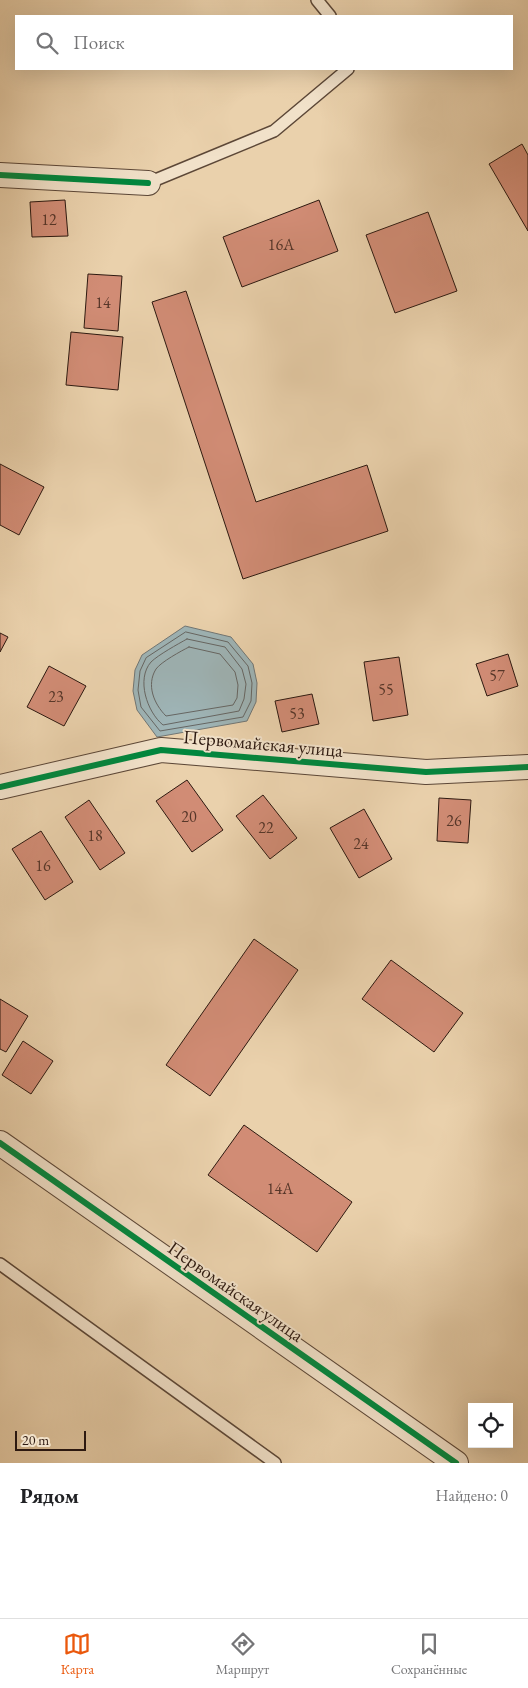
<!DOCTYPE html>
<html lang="ru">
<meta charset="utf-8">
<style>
body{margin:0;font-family:"EB Garamond",serif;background:#f2f2f2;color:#202124}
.controls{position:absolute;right:15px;bottom:15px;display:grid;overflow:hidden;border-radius:0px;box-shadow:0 5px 20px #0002}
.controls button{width:45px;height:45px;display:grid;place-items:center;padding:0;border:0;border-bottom:1px solid #e0e0e0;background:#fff;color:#202124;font:25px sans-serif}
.scale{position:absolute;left:15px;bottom:12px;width:71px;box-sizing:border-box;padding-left:5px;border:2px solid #2d1910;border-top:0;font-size:14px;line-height:18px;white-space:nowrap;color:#2d1910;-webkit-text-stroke:4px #f1e1c9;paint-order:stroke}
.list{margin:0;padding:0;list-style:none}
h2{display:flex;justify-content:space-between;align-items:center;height:65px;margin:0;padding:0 20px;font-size:21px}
h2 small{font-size:16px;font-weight:400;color:#757577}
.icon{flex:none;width:28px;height:28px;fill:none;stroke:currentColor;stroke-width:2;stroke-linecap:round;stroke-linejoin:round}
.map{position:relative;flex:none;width:528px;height:1463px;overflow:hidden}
.search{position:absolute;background:#fff;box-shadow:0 5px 20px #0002;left:15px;right:15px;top:15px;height:55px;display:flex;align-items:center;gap:12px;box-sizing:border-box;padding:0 18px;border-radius:0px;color:#757577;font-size:19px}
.sheet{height:155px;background:#fff}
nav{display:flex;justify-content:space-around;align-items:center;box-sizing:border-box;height:70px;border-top:1px solid #e0e0e0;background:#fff;font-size:14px;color:#757577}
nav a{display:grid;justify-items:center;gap:2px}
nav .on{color:#ea580c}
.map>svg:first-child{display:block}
</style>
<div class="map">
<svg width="528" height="1463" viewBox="0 0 528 1463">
<rect width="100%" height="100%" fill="#ead1ac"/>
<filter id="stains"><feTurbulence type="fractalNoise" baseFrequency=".004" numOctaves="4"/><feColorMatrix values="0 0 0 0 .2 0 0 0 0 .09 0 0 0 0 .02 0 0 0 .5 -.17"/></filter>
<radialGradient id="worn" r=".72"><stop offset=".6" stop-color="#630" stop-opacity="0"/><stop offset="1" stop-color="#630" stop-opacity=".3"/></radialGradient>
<path fill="#9eb4b6" stroke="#717674" d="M185,626L231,637L253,664L257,683L256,702L247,721L157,737L137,710L133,691L135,670L142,655Z"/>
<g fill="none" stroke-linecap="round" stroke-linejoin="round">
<g stroke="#666663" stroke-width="1">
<path d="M186,632L228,642L248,666L252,683L251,701L243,717L160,731L141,707L138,690L140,671L146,658Z"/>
<path d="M187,639L225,647L242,669L246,684L244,699L239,711L163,725C147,712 136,679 151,662C158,655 178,644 187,639Z"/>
<path d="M189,647L220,654L235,672L238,685L237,698L233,705L166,716C154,704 146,685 156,669C161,662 181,651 189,647Z"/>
</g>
</g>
<g fill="#d18c75" stroke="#2d1910">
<path d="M522,144L528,155V231L489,164Z"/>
<path d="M65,200L68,236L32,237L30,202Z"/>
<path d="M319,200L338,251L242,287L223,237Z"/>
<path d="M428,212L457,291L395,313L366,235Z"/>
<path d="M88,274L122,276L118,331L84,328Z"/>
<path d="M186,291L256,502L367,465L388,531L243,579L152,302Z"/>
<path d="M71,332L123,337L118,390L66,385Z"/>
<path d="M0,464L44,487L19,535L0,525Z"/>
<path d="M0,633L8,637L0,652Z"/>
<path d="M508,654L518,686L487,696L476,664Z"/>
<path d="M399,657L408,715L373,721L364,662Z"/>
<path d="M49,666L86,686L64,726L27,707Z"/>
<path d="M312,694L319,724L282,732L275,701Z"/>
<path d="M187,780L223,830L192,852L156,801Z"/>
<path d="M263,795L297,838L270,859L236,816Z"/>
<path d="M439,798L471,800L468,843L437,841Z"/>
<path d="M89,800L125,853L100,870L65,817Z"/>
<path d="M364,809L392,859L359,878L330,828Z"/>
<path d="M41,831L73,882L45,900L12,849Z"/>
<path d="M254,939L298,970L210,1096L166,1065Z"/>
<path d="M391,960L463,1013L434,1052L362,999Z"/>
<path d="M0,999L28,1016L6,1052L0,1049Z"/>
<path d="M23,1041L53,1061L31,1094L2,1075Z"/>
<path d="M244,1125L352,1202L317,1252L208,1175Z"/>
</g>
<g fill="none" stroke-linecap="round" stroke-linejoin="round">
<defs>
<g id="service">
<path d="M317,0L330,16"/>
<path d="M148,183L274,131L348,69"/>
<path d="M0,1264L275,1463"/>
</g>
<g id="minor">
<path d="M0,175L148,183"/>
<path d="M0,787L161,750L426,772L528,767"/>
<path d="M0,1143L456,1463"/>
</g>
</defs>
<use href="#service" stroke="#5c4737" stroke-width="14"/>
<use href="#minor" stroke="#5c4737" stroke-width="26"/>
<use href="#service" stroke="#f1e1c9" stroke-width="11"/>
<use href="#minor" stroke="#f1e1c9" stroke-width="24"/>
<defs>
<g id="cycleway">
<path d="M0,175L148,183"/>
<path d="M0,787L161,750L426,772L528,767"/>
<path d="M0,1143L456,1463"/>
</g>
</defs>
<use href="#cycleway" stroke="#f1e1c9" stroke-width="9"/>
<use href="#cycleway" stroke="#00873e" stroke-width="6"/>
</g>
<g text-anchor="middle" stroke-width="4" stroke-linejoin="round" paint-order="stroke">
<g font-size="16" fill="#563629">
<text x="49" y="225">12</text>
<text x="281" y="250">16А</text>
<text x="103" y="308">14</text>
<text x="497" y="681">57</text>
<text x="386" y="695">55</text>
<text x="56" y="702">23</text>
<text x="297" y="719">53</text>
<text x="189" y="822">20</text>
<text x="454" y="826">26</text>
<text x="266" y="833">22</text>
<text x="95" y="841">18</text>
<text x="361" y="849">24</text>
<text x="43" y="871">16</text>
<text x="280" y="1194">14А</text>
</g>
<g font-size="19" fill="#2d1910" stroke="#f1e1c9">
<text transform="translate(263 743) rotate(5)" y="7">Первомайская улица</text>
<text transform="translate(236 1291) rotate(35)" y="7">Первомайская улица</text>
</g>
</g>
<rect width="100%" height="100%" filter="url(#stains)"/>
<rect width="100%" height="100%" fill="url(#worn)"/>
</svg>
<div class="controls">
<button><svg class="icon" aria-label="locate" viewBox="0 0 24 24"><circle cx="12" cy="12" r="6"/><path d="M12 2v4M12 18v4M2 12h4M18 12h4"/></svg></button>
</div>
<div class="scale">20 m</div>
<div class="search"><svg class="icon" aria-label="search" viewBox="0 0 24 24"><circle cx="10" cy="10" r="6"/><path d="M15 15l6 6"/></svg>Поиск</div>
</div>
<section class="sheet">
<h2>Рядом<small>Найдено: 0</small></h2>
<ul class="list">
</ul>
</section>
<nav>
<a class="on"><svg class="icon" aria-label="map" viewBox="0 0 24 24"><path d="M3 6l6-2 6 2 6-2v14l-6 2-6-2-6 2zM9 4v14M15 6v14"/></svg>Карта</a>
<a><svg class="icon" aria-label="directions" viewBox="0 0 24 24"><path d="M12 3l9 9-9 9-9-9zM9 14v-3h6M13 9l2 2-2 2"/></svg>Маршрут</a>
<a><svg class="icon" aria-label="saved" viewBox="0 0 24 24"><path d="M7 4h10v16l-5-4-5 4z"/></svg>Сохранённые</a>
</nav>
